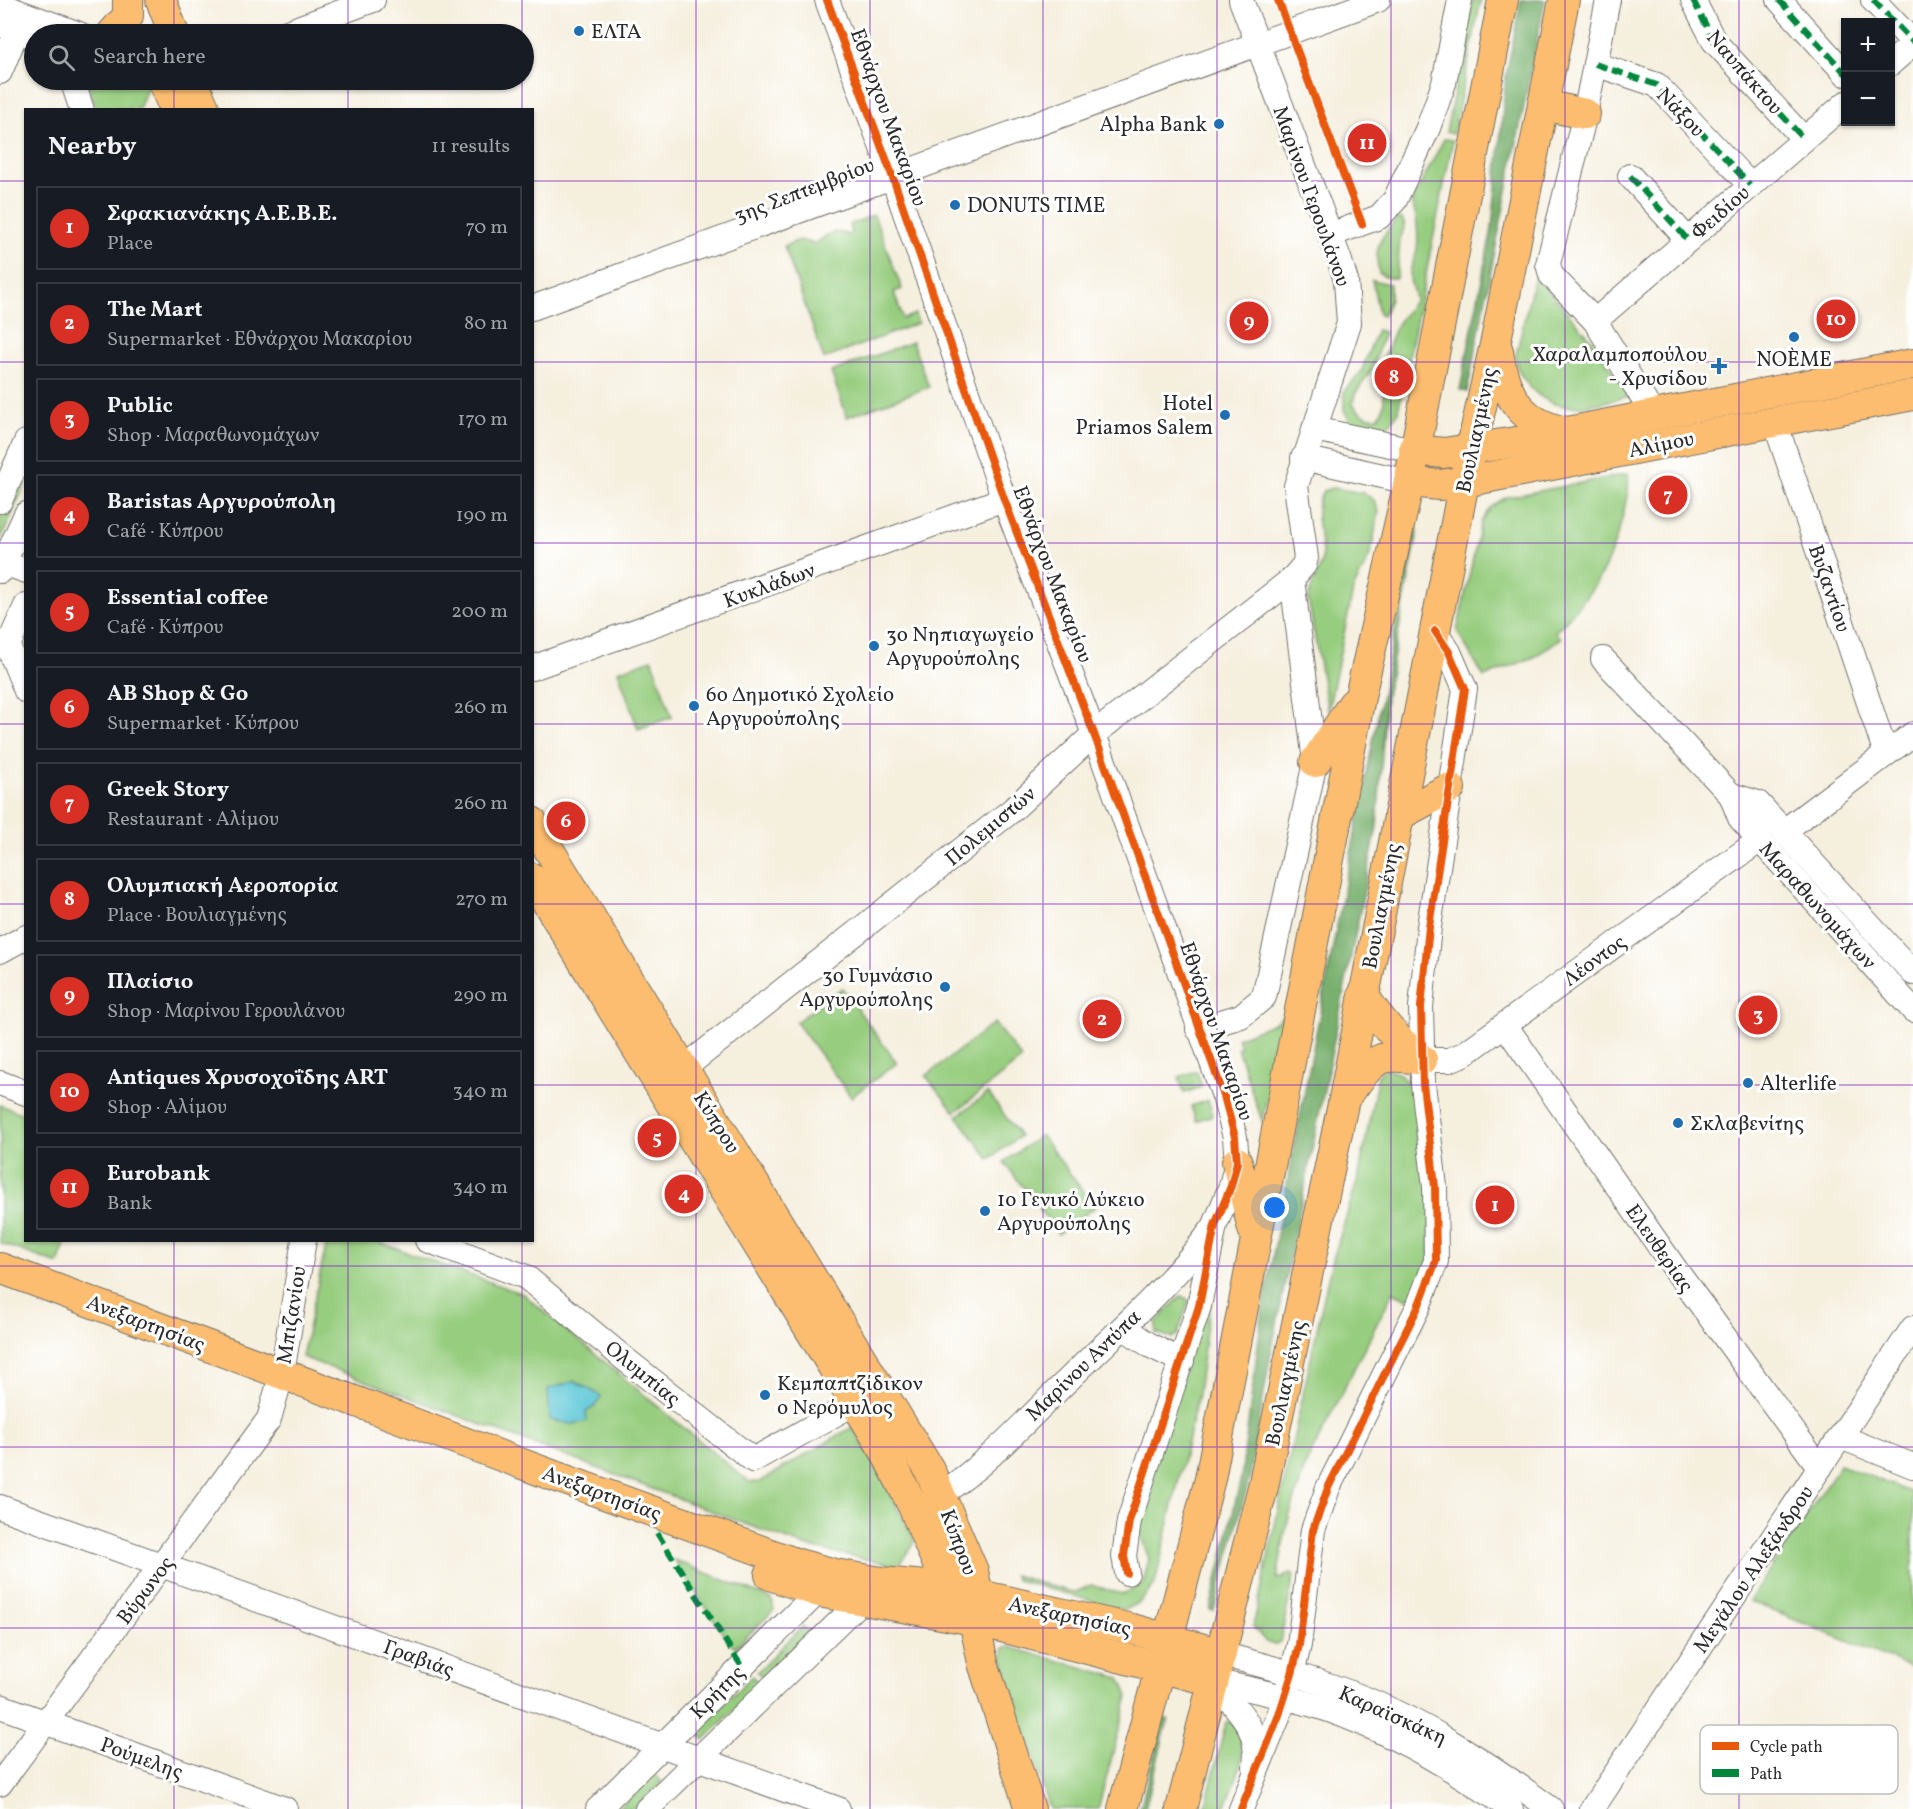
<!DOCTYPE html>
<meta charset="utf-8">
<style>
body{margin:0;font-family:Vollkorn,serif;background:#242831;color:#f1f3f6}
.controls{position:absolute;right:18px;top:18px;display:grid;overflow:hidden;border-radius:0px;box-shadow:0 2px 4px #0004}
.controls button{width:54px;height:54px;display:grid;place-items:center;padding:0;border:0;border-bottom:2px solid #363941;background:#171b24;color:#f1f3f6;font:30px sans-serif}
.you{position:absolute;left:1275px;top:1208px;width:21px;height:21px;margin:-15px;border:4px solid #fff;border-radius:50%;background:#1a73e8;box-shadow:0 0 0 9px #1a73e833}
.badge{display:grid;place-items:center;width:39px;height:39px;border-radius:50%;background:#d93025;color:#fff;font-size:20px;font-weight:700}
.pin{position:absolute;translate:-50% -50%;border:3px solid #fff;box-shadow:0 2px 6px #0006}
.list{margin:0;padding:0;list-style:none}
h2{display:flex;justify-content:space-between;align-items:center;height:78px;margin:0;padding:0 24px;font-size:26px}
h2 small{font-size:20px;font-weight:400;color:#9ea1a6}
.list li{display:grid;grid-template-columns:39px 1fr auto;gap:18px;align-items:center;box-sizing:border-box;height:84px;margin:0 12px 12px;padding:0 12px;border:2px solid #363941;border-radius:0px}
.list b{display:block;font-size:22px;white-space:nowrap}
.list p{margin:0;font-size:20px;white-space:nowrap;color:#9ea1a6}
.list em{font-size:20px;font-style:normal;color:#9ea1a6}
.icon{flex:none;width:33px;height:33px;fill:none;stroke:currentColor;stroke-width:2;stroke-linecap:round;stroke-linejoin:round}
.map{position:relative;flex:none;width:1913px;height:1809px;overflow:hidden}
.search{position:absolute;background:#171b24;box-shadow:0 2px 4px #0004;left:24px;top:24px;width:510px;height:66px;display:flex;align-items:center;gap:15px;box-sizing:border-box;padding:0 21px;border-radius:33px;color:#9ea1a6;font-size:22px}
.panel{position:absolute;background:#171b24;box-shadow:0 2px 4px #0004;left:24px;top:108px;width:510px;height:1134px;border-radius:0px}
.map>svg:first-child{display:block}
</style>
<div class="map">
<svg width="1913" height="1809" viewBox="0 0 1913 1809">
<rect width="100%" height="100%" fill="#fff"/>
<filter id="ink" filterUnits="userSpaceOnUse"><feTurbulence type="fractalNoise" baseFrequency=".0167" numOctaves="2"/><feDisplacementMap in="SourceGraphic" scale="12" xChannelSelector="R" yChannelSelector="G"/><feConvolveMatrix kernelMatrix="1 2 1 2 8 2 1 2 1" color-interpolation-filters="sRGB"/></filter>
<filter id="wash" filterUnits="userSpaceOnUse"><feTurbulence type="fractalNoise" baseFrequency=".008" numOctaves="4" result="noise"/><feDisplacementMap in="SourceGraphic" scale="24" xChannelSelector="R" yChannelSelector="G"/><feGaussianBlur stdDeviation="1.35" result="paint"/><feColorMatrix in="noise" values="0 0 0 0 0 0 0 0 0 0 0 0 0 0 0 0 0 1.4 0 .05"/><feComposite in="paint" operator="in"/></filter>
<g filter="url(#wash)">
<rect width="100%" height="100%" fill="#f5efde"/>
<g fill="#97cd7f" stroke="#617c55" stroke-width="1.5">
<path d="M1473,0H1481L1453,134L1446,132Z"/>
<path d="M86,80H148V85L139,109H96Z"/>
<path d="M1444,139L1453,140L1398,412C1387,435 1374,431 1352,425L1344,410V391L1361,372L1377,330L1384,332L1372,369L1355,394L1353,404C1359,413 1367,419 1378,417C1391,402 1378,384 1382,366C1384,357 1392,334 1396,326C1402,316 1410,309 1415,299C1414,291 1410,284 1410,276C1410,265 1416,258 1417,249C1419,238 1417,211 1411,203Z"/>
<path d="M874,215L902,289L894,292L903,319L915,314L918,323L824,359L784,246L800,240L815,244C826,236 832,228 848,235L851,233L849,225Z"/>
<path d="M1401,218L1405,224L1400,240L1397,275L1396,278H1388L1379,273C1373,246 1380,239 1397,219Z"/>
<path d="M1535,275L1592,340L1630,396C1593,404 1559,419 1530,387C1521,376 1515,368 1516,354Z"/>
<path d="M1372,280L1390,284V299L1383,316L1379,314Z"/>
<path d="M912,342L929,387L847,417L831,372Z"/>
<path d="M25,461V485L2,537L0,536V519Z"/>
<path d="M1628,474C1630,490 1625,504 1622,519C1608,572 1592,594 1555,632L1561,638L1534,657L1484,677L1457,631L1481,522C1488,509 1494,503 1508,497Z"/>
<path d="M1332,488L1364,493L1374,500L1379,512L1370,555L1353,590L1328,711L1308,599C1310,585 1323,568 1322,555C1322,533 1310,512 1323,491Z"/>
<path d="M652,659L672,717L638,729L618,671Z"/>
<path d="M842,988L897,1063L851,1097L796,1022Z"/>
<path d="M1286,1014L1262,1121L1237,1048L1240,1047L1237,1038L1274,1023Z"/>
<path d="M994,1023L1022,1059L955,1112L926,1076Z"/>
<path d="M1386,1069L1400,1074L1412,1088L1431,1202L1430,1264L1414,1302L1393,1292L1306,1464L1286,1527L1277,1579L1292,1573L1294,1576L1280,1642L1274,1645L1266,1642L1253,1627L1330,1269L1359,1175L1378,1075Z"/>
<path d="M1197,1071L1202,1087L1184,1093L1179,1077Z"/>
<path d="M988,1093L1020,1136L989,1159L957,1116Z"/>
<path d="M1208,1100L1213,1115L1196,1121L1191,1106Z"/>
<path d="M0,1105L25,1115L26,1240L66,1241L58,1264L0,1243Z"/>
<path d="M1041,1135L1095,1207L1058,1234L1004,1162Z"/>
<path d="M327,1241H376L523,1294L749,1482H760L852,1427L877,1468L915,1542L898,1566L804,1546L302,1357Z"/>
<path d="M1223,1242L1207,1324L1198,1394L1155,1584L1140,1602L1124,1610L1017,1580L1014,1575L1067,1591L1076,1592L1091,1585L1122,1594L1143,1583L1149,1559L1134,1517Z"/>
<path d="M1181,1296L1189,1300L1178,1334L1172,1338L1156,1333V1322Z"/>
<path d="M1840,1465L1913,1493V1668L1749,1601Z"/>
<path d="M674,1560L772,1599L774,1610L736,1647L732,1646Z"/>
<path d="M803,1626L811,1635L765,1680L757,1672Z"/>
<path d="M1009,1647L1120,1678L1128,1696L1098,1809H1050L1002,1656L1004,1648Z"/>
<path d="M752,1676L760,1684L704,1740L696,1731Z"/>
<path d="M1226,1722H1231C1255,1746 1235,1783 1224,1809H1205Z"/>
<path d="M654,1773L662,1782L634,1809H617Z"/>
</g>
<g fill="#79b06e" stroke="#526e4c" stroke-width="1.5">
<path d="M1521,0H1545L1467,392L1460,390L1492,229L1506,75Z"/>
<path d="M1414,530L1418,531L1386,696L1377,827L1271,1353L1250,1476L1214,1611L1210,1610L1241,1478L1263,1306Z"/>
<path d="M1163,1718L1168,1719L1145,1809H1140Z"/>
</g>
<path fill="#5dc8d7" stroke="#447a81" stroke-width="1.5" d="M575,1381L601,1396L596,1406L586,1412L587,1421L572,1424L550,1420L548,1389Z"/>
</g>
<g filter="url(#ink)">
<g fill="none" stroke-linecap="round" stroke-linejoin="round">
<defs>
<g id="minor">
<path d="M827,0L892,175L1004,499L1094,734L1224,1096L1235,1137L1237,1162L1231,1186L1215,1225L1199,1306L1129,1521L1124,1556L1127,1573"/>
<path d="M1608,0L1585,114L1548,264L1551,275L1595,321L1654,416"/>
<path d="M1693,0L1714,41L1803,138"/>
<path d="M1779,0L1846,74"/>
<path d="M1873,0L1913,42"/>
<path d="M0,5L79,34"/>
<path d="M0,24L34,37"/>
<path d="M282,34L373,0"/>
<path d="M1595,64L1657,85L1750,185"/>
<path d="M1890,64L1913,44"/>
<path d="M0,72L17,31"/>
<path d="M72,80L82,110"/>
<path d="M1630,176L1688,240"/>
<path d="M1330,235L1379,217L1395,200L1428,128L1444,83L1460,0"/>
<path d="M532,308L1378,0"/>
<path d="M1595,321L1846,103"/>
<path d="M1775,422L1886,754"/>
<path d="M1314,429L1414,450"/>
<path d="M1303,458L1409,482"/>
<path d="M0,501L26,442"/>
<path d="M0,562L26,571"/>
<path d="M0,571L26,514"/>
<path d="M26,606L8,646L26,691"/>
<path d="M1603,659L1731,795L1740,818L1913,1010"/>
<path d="M532,668L1004,499"/>
<path d="M1731,795L1758,803L1913,973"/>
<path d="M1784,831L1913,734"/>
<path d="M0,951L26,937"/>
<path d="M1505,1025L1678,1273L1820,1468"/>
<path d="M1198,1029L1241,1016L1264,997L1315,762L1292,579L1304,565L1306,558L1296,486L1349,323L1346,281L1339,258L1241,0"/>
<path d="M1422,1060H1449L1464,1054L1760,840"/>
<path d="M684,1068L1011,811L1094,734L1292,579"/>
<path d="M0,1083L26,1093"/>
<path d="M427,1240L526,1277L621,1356L753,1460L855,1403"/>
<path d="M1124,1328L1151,1346L1182,1361"/>
<path d="M1841,1437L1913,1466"/>
<path d="M941,1494C989,1463 1028,1418 1069,1379C1119,1330 1172,1284 1214,1227"/>
<path d="M0,1507L838,1809"/>
<path d="M1221,1654C1269,1667 1319,1680 1366,1699C1433,1727 1492,1766 1551,1809"/>
<path d="M1213,1681C1252,1690 1292,1697 1329,1710C1395,1734 1454,1768 1511,1809"/>
<path d="M1213,1681C1236,1709 1261,1727 1255,1766"/>
<path d="M0,1706L285,1809"/>
<path d="M0,1784L269,1419L282,1373L304,1240"/>
<path d="M598,1809L829,1581"/>
<path d="M647,1809L871,1591"/>
<path d="M1241,1809L1279,1715L1292,1674L1299,1645L1313,1530L1328,1488L1418,1307L1436,1261L1435,1187L1423,1084L1421,1007L1429,927L1465,689L1449,652L1435,631"/>
<path d="M1592,1809L1913,1328"/>
</g>
<g id="major">
<path d="M161,0L174,34"/>
<path d="M112,34L128,16V0"/>
<path d="M162,80L175,110"/>
<path d="M192,80L205,110"/>
<path d="M1543,105L1585,114"/>
<path d="M1498,351C1504,395 1521,424 1567,432"/>
<path d="M1414,450L1444,453L1522,441L1913,364"/>
<path d="M1409,482L1439,485L1464,482L1913,395"/>
<path d="M1315,762L1353,704"/>
<path d="M1399,815L1450,788"/>
<path d="M532,822L929,1469L973,1571L978,1596L974,1620L983,1663L1030,1809"/>
<path d="M532,878L885,1451L913,1506L948,1588L958,1601"/>
<path d="M1363,995C1380,1020 1397,1041 1422,1060"/>
<path d="M1347,1095C1374,1060 1375,1051 1422,1060"/>
<path d="M1237,1162L1253,1229"/>
<path d="M0,1268L549,1474L798,1564L835,1574L881,1582L948,1588L1132,1629L1221,1654"/>
<path d="M770,1575L819,1592L974,1620L1213,1681"/>
<path d="M1123,1809L1210,1479L1361,692L1409,482L1503,0"/>
<path d="M1181,1809L1263,1487L1344,1099L1464,482L1496,340L1564,0"/>
</g>
</defs>
<use href="#minor" stroke="#72706a" stroke-width="26"/>
<use href="#major" stroke="#72706a" stroke-width="32"/>
<use href="#minor" stroke="#fff" stroke-width="24"/>
<use href="#major" stroke="#fcbd6f" stroke-width="30"/>
<g stroke="#00873e" stroke-width="6" stroke-dasharray="12 6" stroke-linecap="butt">
<path d="M1693,0L1714,41L1803,138"/>
<path d="M1779,0L1846,74"/>
<path d="M1873,0L1913,42"/>
<path d="M1595,64L1657,85L1750,185"/>
<path d="M1630,176L1688,240"/>
<path d="M657,1533L742,1667"/>
</g>
<defs>
<g id="cycleway">
<path d="M827,0L892,175L1004,499L1094,734L1224,1096L1235,1137L1237,1162L1231,1186L1215,1225L1199,1306L1129,1521L1124,1556L1127,1573"/>
<path d="M1278,0L1362,224"/>
<path d="M1241,1809L1279,1715L1292,1674L1299,1645L1313,1530L1328,1488L1418,1307L1436,1261L1435,1187L1423,1084L1421,1007L1429,927L1465,689L1449,652L1435,631"/>
</g>
</defs>
<use href="#cycleway" stroke="#fff" stroke-width="11"/>
<use href="#cycleway" stroke="#e8590c" stroke-width="8"/>
</g>
</g>
<path fill="none" stroke="#7b2cbf" stroke-width="1.5" stroke-opacity="0.55" d="M174,0V34M348,0V34M522,0V34M696,0V1809M870,0V1809M1043,0V1809M1217,0V1809M1391,0V1809M1565,0V1809M1739,0V1809M174,80V110M348,80V110M522,80V110M0,181H26M532,181H1913M0,362H26M532,362H1913M0,543H26M532,543H1913M0,724H26M532,724H1913M0,904H26M532,904H1913M0,1085H26M532,1085H1913M174,1240V1809M348,1240V1809M522,1240V1809M0,1266H1913M0,1447H1913M0,1628H1913"/>
<g fill="#1f6fb2" stroke="#fff" stroke-width="2">
<circle cx="579" cy="31" r="6"/>
<circle cx="1219" cy="124" r="6"/>
<circle cx="955" cy="205" r="6"/>
<circle cx="1794" cy="337" r="6"/>
<path d="M1716 357h6v6h6v6h-6v6h-6v-6h-6v-6h6z"/>
<circle cx="1225" cy="415" r="6"/>
<circle cx="874" cy="646" r="6"/>
<circle cx="694" cy="706" r="6"/>
<circle cx="945" cy="987" r="6"/>
<circle cx="1748" cy="1083" r="6"/>
<circle cx="1678" cy="1123" r="6"/>
<circle cx="985" cy="1211" r="6"/>
<circle cx="765" cy="1395" r="6"/>
</g>
<g text-anchor="middle" stroke-width="6" stroke-linejoin="round" paint-order="stroke">
<g font-size="21" fill="#2b2b2b" stroke="#fff" text-anchor="start">
<text x="591" y="38">ΕΛΤΑ</text>
<text x="1207" y="131" text-anchor="end">Alpha Bank</text>
<text x="967" y="212">DONUTS TIME</text>
<text x="1707" y="361" text-anchor="end">Χαραλαμποπούλου<tspan x="1707" dy="24">- Χρυσίδου</tspan></text>
<text x="1794" y="366" text-anchor="middle">NOÈME</text>
<text x="1213" y="410" text-anchor="end">Hotel<tspan x="1213" dy="24">Priamos Salem</tspan></text>
<text x="886" y="641">3ο Νηπιαγωγείο<tspan x="886" dy="24">Αργυρούπολης</tspan></text>
<text x="706" y="701">6ο Δημοτικό Σχολείο<tspan x="706" dy="24">Αργυρούπολης</tspan></text>
<text x="933" y="982" text-anchor="end">3ο Γυμνάσιο<tspan x="933" dy="24">Αργυρούπολης</tspan></text>
<text x="1760" y="1090">Alterlife</text>
<text x="1690" y="1130">Σκλαβενίτης</text>
<text x="997" y="1206">1ο Γενικό Λύκειο<tspan x="997" dy="24">Αργυρούπολης</tspan></text>
<text x="777" y="1390">Κεμπαπτζίδικον<tspan x="777" dy="24">ο Νερόμυλος</tspan></text>
</g>
<g font-size="21" fill="#2b2b2b" stroke="#fff">
<text transform="translate(1745 72) rotate(49)" y="7">Ναυπάκτου</text>
<text transform="translate(1681 112) rotate(46)" y="7">Νάξου</text>
<text transform="translate(889 117) rotate(70)" y="7">Εθνάρχου Μακαρίου</text>
<text transform="translate(804 190) rotate(-21)" y="7">3ης Σεπτεμβρίου</text>
<text transform="translate(1312 196) rotate(70)" y="7">Μαρίνου Γερουλάνου</text>
<text transform="translate(1720 212) rotate(-41)" y="7">Φειδίου</text>
<text transform="translate(1476 430) rotate(-78)" y="7">Βουλιαγμένης</text>
<text transform="translate(1661 444) rotate(-11)" y="7">Αλίμου</text>
<text transform="translate(1053 574) rotate(69)" y="7">Εθνάρχου Μακαρίου</text>
<text transform="translate(769 585) rotate(-20)" y="7">Κυκλάδων</text>
<text transform="translate(1830 588) rotate(71)" y="7">Βυζαντίου</text>
<text transform="translate(990 826) rotate(-40)" y="7">Πολεμιστών</text>
<text transform="translate(1818 905) rotate(48)" y="7">Μαραθωνομάχων</text>
<text transform="translate(1381 906) rotate(-79)" y="7">Βουλιαγμένης</text>
<text transform="translate(1594 960) rotate(-36)" y="7">Λέοντος</text>
<text transform="translate(1217 1031) rotate(71)" y="7">Εθνάρχου Μακαρίου</text>
<text transform="translate(717 1122) rotate(58)" y="7">Κύπρου</text>
<text transform="translate(1660 1248) rotate(55)" y="7">Ελευθερίας</text>
<text transform="translate(291 1315) rotate(-81)" y="7">Μπιζανίου</text>
<text transform="translate(146 1323) rotate(21)" y="7">Ανεξαρτησίας</text>
<text transform="translate(1083 1365) rotate(-44)" y="7">Μαρίνου Αντύπα</text>
<text transform="translate(643 1373) rotate(39)" y="7">Ολυμπίας</text>
<text transform="translate(1285 1383) rotate(-78)" y="7">Βουλιαγμένης</text>
<text transform="translate(602 1493) rotate(20)" y="7">Ανεξαρτησίας</text>
<text transform="translate(959 1542) rotate(69)" y="7">Κύπρου</text>
<text transform="translate(1753 1569) rotate(-56)" y="7">Μεγάλου Αλεξάνδρου</text>
<text transform="translate(145 1590) rotate(-53)" y="7">Βύρωνος</text>
<text transform="translate(1070 1616) rotate(12)" y="7">Ανεξαρτησίας</text>
<text transform="translate(419 1658) rotate(20)" y="7">Γραβιάς</text>
<text transform="translate(717 1692) rotate(-45)" y="7">Κρήτης</text>
<text transform="translate(1393 1715) rotate(24)" y="7">Καραϊσκάκη</text>
<text transform="translate(142 1758) rotate(20)" y="7">Ρούμελης</text>
</g>
</g>
<rect x="1700" y="1725" width="198" height="69" rx="9" fill="#fff" stroke="#bfbfbf" stroke-width="1.5"/>
<rect x="1712" y="1742" width="27" height="8" fill="#e8590c"/>
<rect x="1712" y="1769" width="27" height="8" fill="#00873e"/>
<g font-size="16" fill="#2b2b2b">
<text x="1750" y="1752">Cycle path</text>
<text x="1750" y="1779">Path</text>
</g>
</svg>
<div class="controls">
<button>+</button>
<button>−</button>
</div>
<div class="you"></div>
<div class="pin badge" style="left:1495px;top:1205px">1</div>
<div class="pin badge" style="left:1102px;top:1019px">2</div>
<div class="pin badge" style="left:1758px;top:1015px">3</div>
<div class="pin badge" style="left:684px;top:1194px">4</div>
<div class="pin badge" style="left:657px;top:1138px">5</div>
<div class="pin badge" style="left:566px;top:821px">6</div>
<div class="pin badge" style="left:1668px;top:495px">7</div>
<div class="pin badge" style="left:1394px;top:377px">8</div>
<div class="pin badge" style="left:1249px;top:321px">9</div>
<div class="pin badge" style="left:1836px;top:319px">10</div>
<div class="pin badge" style="left:1367px;top:143px">11</div>
<div class="search"><svg class="icon" aria-label="search" viewBox="0 0 24 24"><circle cx="10" cy="10" r="6"/><path d="M15 15l6 6"/></svg>Search here</div>
<section class="panel">
<h2>Nearby<small>11 results</small></h2>
<ul class="list">
<li><span class="badge">1</span><div><b>Σφακιανάκης Α.Ε.Β.Ε.</b><p>Place</p></div><em>70 m</em></li>
<li><span class="badge">2</span><div><b>The Mart</b><p>Supermarket · Εθνάρχου Μακαρίου</p></div><em>80 m</em></li>
<li><span class="badge">3</span><div><b>Public</b><p>Shop · Μαραθωνομάχων</p></div><em>170 m</em></li>
<li><span class="badge">4</span><div><b>Baristas Αργυρούπολη</b><p>Café · Κύπρου</p></div><em>190 m</em></li>
<li><span class="badge">5</span><div><b>Essential coffee</b><p>Café · Κύπρου</p></div><em>200 m</em></li>
<li><span class="badge">6</span><div><b>ΑΒ Shop &amp; Go</b><p>Supermarket · Κύπρου</p></div><em>260 m</em></li>
<li><span class="badge">7</span><div><b>Greek Story</b><p>Restaurant · Αλίμου</p></div><em>260 m</em></li>
<li><span class="badge">8</span><div><b>Ολυμπιακή Αεροπορία</b><p>Place · Βουλιαγμένης</p></div><em>270 m</em></li>
<li><span class="badge">9</span><div><b>Πλαίσιο</b><p>Shop · Μαρίνου Γερουλάνου</p></div><em>290 m</em></li>
<li><span class="badge">10</span><div><b>Antiques Χρυσοχοΐδης ART</b><p>Shop · Αλίμου</p></div><em>340 m</em></li>
<li><span class="badge">11</span><div><b>Eurobank</b><p>Bank</p></div><em>340 m</em></li>
</ul>
</section>
</div>
